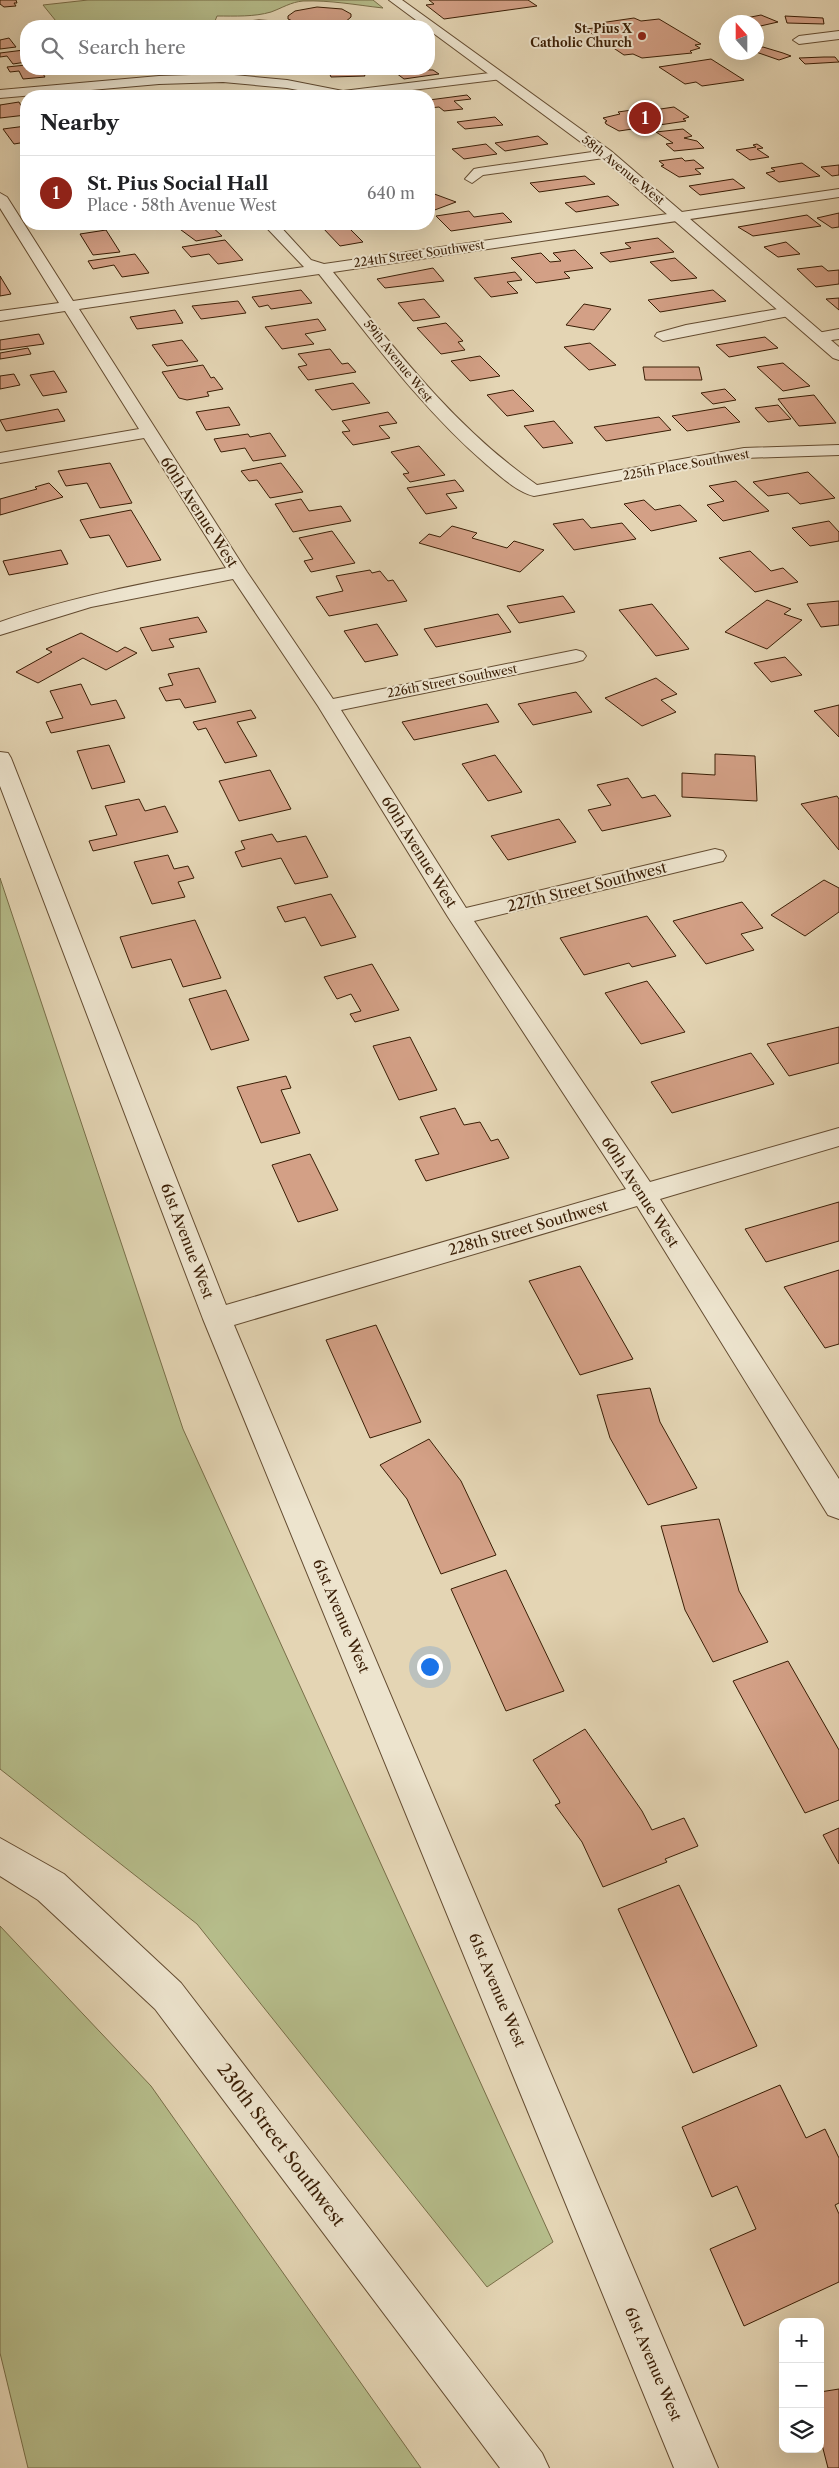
<!DOCTYPE html>
<meta charset="utf-8">
<style>
body{margin:0;font-family:"Libre Caslon Text",serif;background:#f6f6f6;color:#202124}
.controls{position:absolute;right:15px;bottom:15px;display:grid;overflow:hidden;border-radius:10px;box-shadow:0 5px 20px #0002}
.controls button{width:45px;height:45px;display:grid;place-items:center;padding:0;border:0;border-bottom:1px solid #e0e0e0;background:#fff;color:#202124;font:25px sans-serif}
.compass{position:absolute;left:719px;top:15px;width:45px;height:45px;border-radius:50%;background:#fff;box-shadow:0 5px 20px #0002;rotate:339deg}
.you{position:absolute;left:429px;top:1666px;width:18px;height:18px;margin:-12px;border:4px solid #fff;border-radius:50%;background:#1a73e8;box-shadow:0 0 0 8px #1a73e833}
.badge{display:grid;place-items:center;width:32px;height:32px;border-radius:50%;background:#8f2418;color:#fff;font-size:16px;font-weight:700}
.pin{position:absolute;translate:-50% -50%;border:2px solid #fff;box-shadow:0 1px 5px #0006}
.list{margin:0;padding:0;list-style:none}
h2{display:flex;justify-content:space-between;align-items:center;height:65px;margin:0;padding:0 20px;font-size:21px}
h2 small{font-size:16px;font-weight:400;color:#757577}
.list li{display:grid;grid-template-columns:32px 1fr auto;gap:15px;align-items:center;box-sizing:border-box;height:75px;padding:0 20px;border-top:1px solid #e0e0e0}
.list b{display:block;font-size:19px;white-space:nowrap}
.list p{margin:0;font-size:16px;white-space:nowrap;color:#757577}
.list em{font-size:16px;font-style:normal;color:#757577}
.icon{flex:none;width:28px;height:28px;fill:none;stroke:currentColor;stroke-width:2;stroke-linecap:round;stroke-linejoin:round}
.map{position:relative;flex:none;width:839px;height:2468px;overflow:hidden}
.search{position:absolute;background:#fff;box-shadow:0 5px 20px #0002;left:20px;top:20px;width:415px;height:55px;display:flex;align-items:center;gap:12px;box-sizing:border-box;padding:0 18px;border-radius:20px;color:#757577;font-size:19px}
.panel{position:absolute;background:#fff;box-shadow:0 5px 20px #0002;left:20px;top:90px;width:415px;height:140px;border-radius:20px}
.map>svg:first-child{display:block}
</style>
<div class="map">
<svg width="839" height="2468" viewBox="0 0 839 2468">
<rect width="100%" height="100%" fill="#e4d5b4"/>
<filter id="stains"><feTurbulence type="fractalNoise" baseFrequency=".004" numOctaves="4"/><feColorMatrix values="0 0 0 0 .2 0 0 0 0 .09 0 0 0 0 .02 0 0 0 .5 -.17"/></filter>
<radialGradient id="worn" r=".72"><stop offset=".6" stop-color="#630" stop-opacity="0"/><stop offset="1" stop-color="#630" stop-opacity=".3"/></radialGradient>
<g fill="#b6bd8b" stroke="#786e48">
<path d="M88,0H373L383,8C356,5 330,0 303,1C291,2 282,8 271,12C254,17 235,16 217,16L213,26H60L43,5Z"/>
<path d="M0,878L183,1429L553,2242L487,2287L197,1924L0,1769Z"/>
<path d="M0,1926L151,2086L421,2468H28L0,2353Z"/>
</g>
<g fill="#d3a086" stroke="#3a1e05">
<path d="M0,0H16L17,3H14L16,6L4,7L0,4Z"/>
<path d="M429,0H528L537,6L444,19L426,5L434,4Z"/>
<path d="M317,7L342,9L351,14V17L344,23L322,26L302,25L288,19V16L295,11Z"/>
<path d="M761,15L778,22L756,27V22H739L745,21L741,19Z"/>
<path d="M785,16L823,18L824,24L787,23Z"/>
<path d="M634,18L641,21L659,19L701,44L695,45L700,48L690,51L692,53L642,58L633,54L624,55L585,29L605,27L600,23Z"/>
<path d="M259,20L277,21L283,26H239L247,21Z"/>
<path d="M9,38L16,47L0,49V40Z"/>
<path d="M763,47L783,53L791,56L779,60L756,52V49Z"/>
<path d="M24,50L26,54V62L13,64L7,56L0,57V53Z"/>
<path d="M824,57H835L839,62L805,64L799,58Z"/>
<path d="M711,59L744,80L702,86L696,82L685,84L659,67Z"/>
<path d="M26,65V69H40L45,77L23,79L19,71L10,72L7,67Z"/>
<path d="M274,69H317L313,74L272,71Z"/>
<path d="M362,69L365,76L331,77L328,70Z"/>
<path d="M399,69L433,70L439,74L404,79L392,70Z"/>
<path d="M194,91L202,96H166Z"/>
<path d="M467,95L471,99L454,101L463,109L444,111L439,107L429,108V100Z"/>
<path d="M19,102L26,115L0,118V105Z"/>
<path d="M674,107L689,117L683,119L686,121L619,131L606,124L605,122L607,121L603,118L620,114L618,112L632,110L640,112Z"/>
<path d="M495,117L503,125L465,129L457,122Z"/>
<path d="M26,126V142L14,144L3,129Z"/>
<path d="M683,129L692,136L684,138L697,141L704,148L674,151L666,144L673,143L656,132Z"/>
<path d="M538,136L548,144L505,151L495,143Z"/>
<path d="M486,144L497,154L464,159L452,149Z"/>
<path d="M757,144L763,148L757,149L769,157L750,160L736,150L756,147L753,145Z"/>
<path d="M682,158L685,161L694,160L704,168L695,169L701,174L679,177L661,166L664,165L659,161Z"/>
<path d="M802,163L820,176L779,182L766,173L775,171L771,168Z"/>
<path d="M839,165V175L832,176L821,167Z"/>
<path d="M585,176L595,184L539,192L530,183Z"/>
<path d="M733,179L745,188L700,195L689,186Z"/>
<path d="M429,192L456,202L432,211L429,210Z"/>
<path d="M608,196L619,205L576,212L565,203Z"/>
<path d="M469,211L474,217L503,213L512,222L451,231L436,216Z"/>
<path d="M839,213V227L832,228L817,218Z"/>
<path d="M807,215L821,226L753,236L738,227Z"/>
<path d="M173,224H215L210,225L222,236L196,241Z"/>
<path d="M345,224L363,242L340,246L322,227Z"/>
<path d="M106,230L120,252L93,255L80,234Z"/>
<path d="M658,238L674,252L610,262L600,253L631,248L625,243Z"/>
<path d="M225,240L243,260L218,264L209,254L191,257L182,247Z"/>
<path d="M786,242L800,254L778,257L764,247Z"/>
<path d="M575,250L593,268L564,272L570,278L536,283L511,258L541,253L550,262L561,261L553,253Z"/>
<path d="M135,254L149,273L122,277L114,265L93,269L88,261Z"/>
<path d="M675,258L697,278L671,281L650,262Z"/>
<path d="M822,266L828,271L839,270V284L816,287L797,269Z"/>
<path d="M433,268L444,281L385,288L377,279Z"/>
<path d="M515,272L522,280L507,282L518,293L491,297L474,278Z"/>
<path d="M0,276L11,294L0,296Z"/>
<path d="M301,290L312,303L271,309L268,305L259,307L252,297Z"/>
<path d="M713,290L726,301L660,312L648,300Z"/>
<path d="M839,298V310L826,299Z"/>
<path d="M424,299L440,317L413,321L398,303Z"/>
<path d="M238,301L246,313L201,319L192,306Z"/>
<path d="M584,304L611,309L594,330L566,325Z"/>
<path d="M175,310L183,323L137,329L130,317Z"/>
<path d="M318,319L326,330L305,334L314,344L282,349L265,327Z"/>
<path d="M446,323L463,341L458,342L465,350L441,354L417,328Z"/>
<path d="M39,334L44,344L0,350V340Z"/>
<path d="M765,337L778,348L729,357L716,345Z"/>
<path d="M182,340L198,361L167,366L152,345Z"/>
<path d="M590,343L616,365L589,370L564,347Z"/>
<path d="M28,348L31,354L0,359V353Z"/>
<path d="M330,349L342,364L348,363L356,372L308,380L298,367L307,365L298,354Z"/>
<path d="M480,356L500,376L470,381L451,361Z"/>
<path d="M783,363L810,386L783,391L757,367Z"/>
<path d="M203,365L211,378L214,377L223,389L207,392L209,396L187,400L179,398L162,372Z"/>
<path d="M643,367H699L702,380H645Z"/>
<path d="M54,371L67,392L43,396L30,375Z"/>
<path d="M14,374L20,385L0,389V376Z"/>
<path d="M353,383L370,403L332,410L315,390Z"/>
<path d="M725,389L736,400L713,404L701,393Z"/>
<path d="M513,390L534,411L507,416L487,395Z"/>
<path d="M814,395L836,423L799,426L778,399Z"/>
<path d="M778,405L791,419L768,422L755,408Z"/>
<path d="M229,407L240,425L206,430L196,412Z"/>
<path d="M725,407L740,422L687,431L672,416Z"/>
<path d="M58,409L65,421L6,431L0,420Z"/>
<path d="M388,412L397,423L379,426L390,438L353,445L342,432L350,431L342,421Z"/>
<path d="M659,417L671,430L606,441L594,427Z"/>
<path d="M554,421L573,443L543,448L524,426Z"/>
<path d="M270,433L286,456L253,461L245,448L221,452L214,439L248,434L250,437Z"/>
<path d="M419,446L445,475L410,482L403,474L409,473L391,452Z"/>
<path d="M110,463L132,503L100,508L87,483L66,486L58,471Z"/>
<path d="M281,463L303,492L270,498L257,480L249,481L241,471Z"/>
<path d="M808,472L835,498L800,504L788,493L768,496L753,482Z"/>
<path d="M455,480L464,491L446,494L457,508L426,514L407,488Z"/>
<path d="M736,481L769,511L723,521L707,505L724,501L709,486Z"/>
<path d="M49,483L63,497L0,515V499L37,489L35,487Z"/>
<path d="M301,499L309,511L341,506L351,521L293,532L275,504Z"/>
<path d="M644,500L655,510L680,505L697,521L651,531L624,504Z"/>
<path d="M131,510L161,560L127,567L109,535L90,538L80,520Z"/>
<path d="M583,519L591,528L622,523L636,539L574,550L553,524Z"/>
<path d="M829,521L839,532V541L810,546L792,528Z"/>
<path d="M452,526L477,533L472,538L507,548L514,541L544,550L520,572L419,543L429,534L440,537Z"/>
<path d="M332,531L355,563L311,572L304,561L313,559L299,538Z"/>
<path d="M61,550L68,564L9,575L3,561Z"/>
<path d="M750,551L771,571L783,568L798,582L755,592L719,558Z"/>
<path d="M370,570L372,573L380,571L388,581L393,580L407,601L329,616L316,597L343,591L336,576Z"/>
<path d="M563,596L575,612L519,623L507,606Z"/>
<path d="M767,600L791,609L784,614L802,620L767,649L725,632Z"/>
<path d="M839,601V625L821,627L807,604Z"/>
<path d="M652,604L689,649L656,656L619,610Z"/>
<path d="M498,614L511,632L436,647L424,629Z"/>
<path d="M198,617L207,632L169,639L174,647L152,651L140,628Z"/>
<path d="M377,624L398,655L365,662L344,631Z"/>
<path d="M81,633L117,652L125,647L137,653L106,670L83,658L38,683L16,672L52,652L46,649Z"/>
<path d="M785,657L802,675L771,682L754,663Z"/>
<path d="M199,668L216,702L185,708L180,699L166,701L159,688L173,685L168,674Z"/>
<path d="M656,678L677,694L661,700L676,712L642,726L605,698Z"/>
<path d="M81,684L91,705L116,700L125,718L51,733L46,722L63,718L50,691Z"/>
<path d="M576,692L592,712L533,725L518,704Z"/>
<path d="M487,704L499,722L414,740L402,722Z"/>
<path d="M839,705V737L814,711Z"/>
<path d="M251,710L256,718L237,722L257,756L225,763L206,728L198,730L193,722Z"/>
<path d="M109,745L125,782L92,789L77,751Z"/>
<path d="M715,754L755,756L757,801L682,797V773L715,775Z"/>
<path d="M495,755L522,792L488,801L462,764Z"/>
<path d="M270,770L291,809L239,821L219,781Z"/>
<path d="M628,778L642,798L655,795L671,816L602,831L588,810L611,805L597,785Z"/>
<path d="M837,796L839,799V850L801,804Z"/>
<path d="M139,799L145,811L165,806L178,832L93,851L89,841L117,835L105,806Z"/>
<path d="M559,819L576,842L508,860L491,836Z"/>
<path d="M272,834L277,842L306,836L328,877L295,884L281,858L242,867L235,852L245,849L241,841Z"/>
<path d="M168,855L174,869L188,866L194,878L178,882L185,897L152,904L134,862Z"/>
<path d="M824,880L839,888V912L805,936L771,915Z"/>
<path d="M331,894L356,937L321,946L305,917L285,922L277,907Z"/>
<path d="M742,902L763,928L741,934L754,950L706,964L673,921Z"/>
<path d="M647,916L676,956L632,967L629,963L584,975L560,938Z"/>
<path d="M195,920L221,978L183,987L171,959L132,968L120,937Z"/>
<path d="M372,964L399,1010L355,1022L350,1014L361,1011L351,994L337,999L324,977Z"/>
<path d="M647,981L685,1032L641,1044L605,993Z"/>
<path d="M226,990L249,1040L211,1050L189,999Z"/>
<path d="M839,1027V1063L789,1076L767,1044Z"/>
<path d="M410,1037L437,1090L399,1100L373,1046Z"/>
<path d="M751,1053L774,1084L672,1113L651,1082Z"/>
<path d="M286,1076L291,1088L281,1090L300,1133L261,1143L237,1087Z"/>
<path d="M455,1108L464,1125L480,1122L491,1141L498,1139L509,1158L426,1181L415,1160L439,1154L420,1117Z"/>
<path d="M310,1154L338,1210L298,1222L272,1165Z"/>
<path d="M839,1202V1241L766,1262L745,1229Z"/>
<path d="M580,1266L633,1359L580,1375L529,1281Z"/>
<path d="M839,1270V1344L825,1348L784,1287Z"/>
<path d="M376,1325L421,1422L370,1438L326,1340Z"/>
<path d="M650,1388L660,1422L697,1488L648,1505L610,1438L597,1395Z"/>
<path d="M429,1439L461,1481L496,1555L441,1574L407,1499L380,1465Z"/>
<path d="M719,1519L739,1591L768,1642L713,1662L685,1610L661,1526Z"/>
<path d="M506,1570L564,1691L506,1711L451,1589Z"/>
<path d="M788,1661L839,1750V1800L805,1813L733,1681Z"/>
<path d="M585,1729L642,1811L652,1830L684,1818L698,1846L665,1859L667,1862L603,1887L582,1842L555,1805L560,1803L559,1800L533,1760Z"/>
<path d="M839,1828V1864L823,1835Z"/>
<path d="M679,1885L757,2046L693,2073L618,1909Z"/>
<path d="M780,2085L806,2138L825,2129L839,2158V2203L835,2205L839,2214V2282L744,2326L710,2249L756,2229L737,2186L712,2197L682,2127Z"/>
<path d="M839,2389V2468H828L820,2437V2392Z"/>
</g>
<g fill="none" stroke-linecap="round" stroke-linejoin="round">
<defs>
<g id="minor">
<path d="M839,31V39L799,44L793,40L799,36Z"/>
<path d="M498,72L502,73L504,76L502,79L363,96H330L287,88L223,82L159,84L0,98V90L159,76L223,74L287,80L343,91Z"/>
<path d="M606,150L613,154L611,157L483,175L472,183L465,179L474,169L479,168Z"/>
<path d="M839,189V197L333,272C395,349 455,428 537,485L744,448L839,445V455L744,458L534,496C517,492 500,476 487,465C422,409 372,340 319,274L79,309L247,572L333,699L576,650L583,652L586,656L583,660L576,662L341,710L466,908L715,849L723,851L726,856L723,861L474,921L650,1182L839,1128V1146L660,1199L839,1479V1519L828,1515L637,1206L234,1325L718,2468H674L203,1319L0,786V752L8,753L11,758L226,1305L626,1189L448,917L318,706L233,579L91,607L0,635V622C73,596 150,582 226,568L144,438L0,463V453L139,429L65,311L0,321V311L59,303L0,208V193L7,197L73,301L304,267L263,224H278L311,260L324,264Z"/>
<path d="M789,307L794,309L797,312L794,315L663,341L655,336L657,333L686,325Z"/>
<path d="M839,329V339L818,342L810,337L812,334Z"/>
</g>
<g id="tertiary">
<path d="M389,0H402L611,151L839,347V360L833,358L601,157L429,30V26H424Z"/>
<path d="M0,1838L64,1874L181,1983L542,2453L549,2468H500L155,2009L38,1900L0,1876Z"/>
</g>
</defs>
<use href="#minor" stroke="#644c31" stroke-width="2"/>
<use href="#tertiary" stroke="#644c31" stroke-width="2"/>
<use href="#minor" fill="#ede4ce" fill-rule="evenodd"/>
<use href="#tertiary" fill="#ede4ce" fill-rule="evenodd"/>
</g>
<circle fill="#8f2418" stroke="#ede4ce" stroke-width="2" cx="642" cy="36" r="5"/>
<g text-anchor="middle" stroke-width="4" stroke-linejoin="round" paint-order="stroke">
<g font-size="12" font-weight="bold" fill="#3a1e05" stroke="#ede4ce" text-anchor="end">
<text x="632" y="33">St. Pius X<tspan x="632" dy="14">Catholic Church</tspan></text>
</g>
<g font-size="12" fill="#3a1e05" stroke="#ede4ce">
<text transform="translate(623 170) rotate(39)" y="4">58th Avenue West</text>
<text transform="translate(419 254) rotate(-8)" y="4">224th Street Southwest</text>
<text transform="translate(398 361) rotate(51)" y="4">59th Avenue West</text>
<text transform="translate(686 465) rotate(-10)" y="4">225th Place Southwest</text>
<text transform="translate(452 681) rotate(-11)" y="4">226th Street Southwest</text>
</g>
<g font-size="15" fill="#3a1e05" stroke="#ede4ce">
<text transform="translate(199 512) rotate(57)" y="5">60th Avenue West</text>
<text transform="translate(419 852) rotate(58)" y="5">60th Avenue West</text>
<text transform="translate(587 887) rotate(-14)" y="5">227th Street Southwest</text>
<text transform="translate(640 1192) rotate(57)" y="5">60th Avenue West</text>
<text transform="translate(528 1228) rotate(-16)" y="5">228th Street Southwest</text>
<text transform="translate(187 1241) rotate(69)" y="5">61st Avenue West</text>
<text transform="translate(341 1616) rotate(67)" y="5">61st Avenue West</text>
<text transform="translate(497 1990) rotate(67)" y="5">61st Avenue West</text>
<text transform="translate(653 2364) rotate(67)" y="5">61st Avenue West</text>
</g>
<g font-size="18" fill="#3a1e05" stroke="#ede4ce">
<text transform="translate(281 2145) rotate(53)" y="6">230th Street Southwest</text>
</g>
</g>
<rect width="100%" height="100%" filter="url(#stains)"/>
<rect width="100%" height="100%" fill="url(#worn)"/>
</svg>
<div class="controls">
<button>+</button>
<button>−</button>
<button><svg class="icon" aria-label="layers" viewBox="0 0 24 24"><path d="M12 4l9 5-9 5-9-5zM3 14l9 5 9-5"/></svg></button>
</div>
<svg class="compass" viewBox="-18 -18 36 36"><path d="M0-13l5 13h-10z" fill="#e53935"/><path d="M0 13l5-13h-10z" fill="#757577"/></svg>
<div class="you"></div>
<div class="pin badge" style="left:645px;top:118px">1</div>
<div class="search"><svg class="icon" aria-label="search" viewBox="0 0 24 24"><circle cx="10" cy="10" r="6"/><path d="M15 15l6 6"/></svg>Search here</div>
<section class="panel">
<h2>Nearby<small></small></h2>
<ul class="list">
<li><span class="badge">1</span><div><b>St. Pius Social Hall</b><p>Place · 58th Avenue West</p></div><em>640 m</em></li>
</ul>
</section>
</div>
